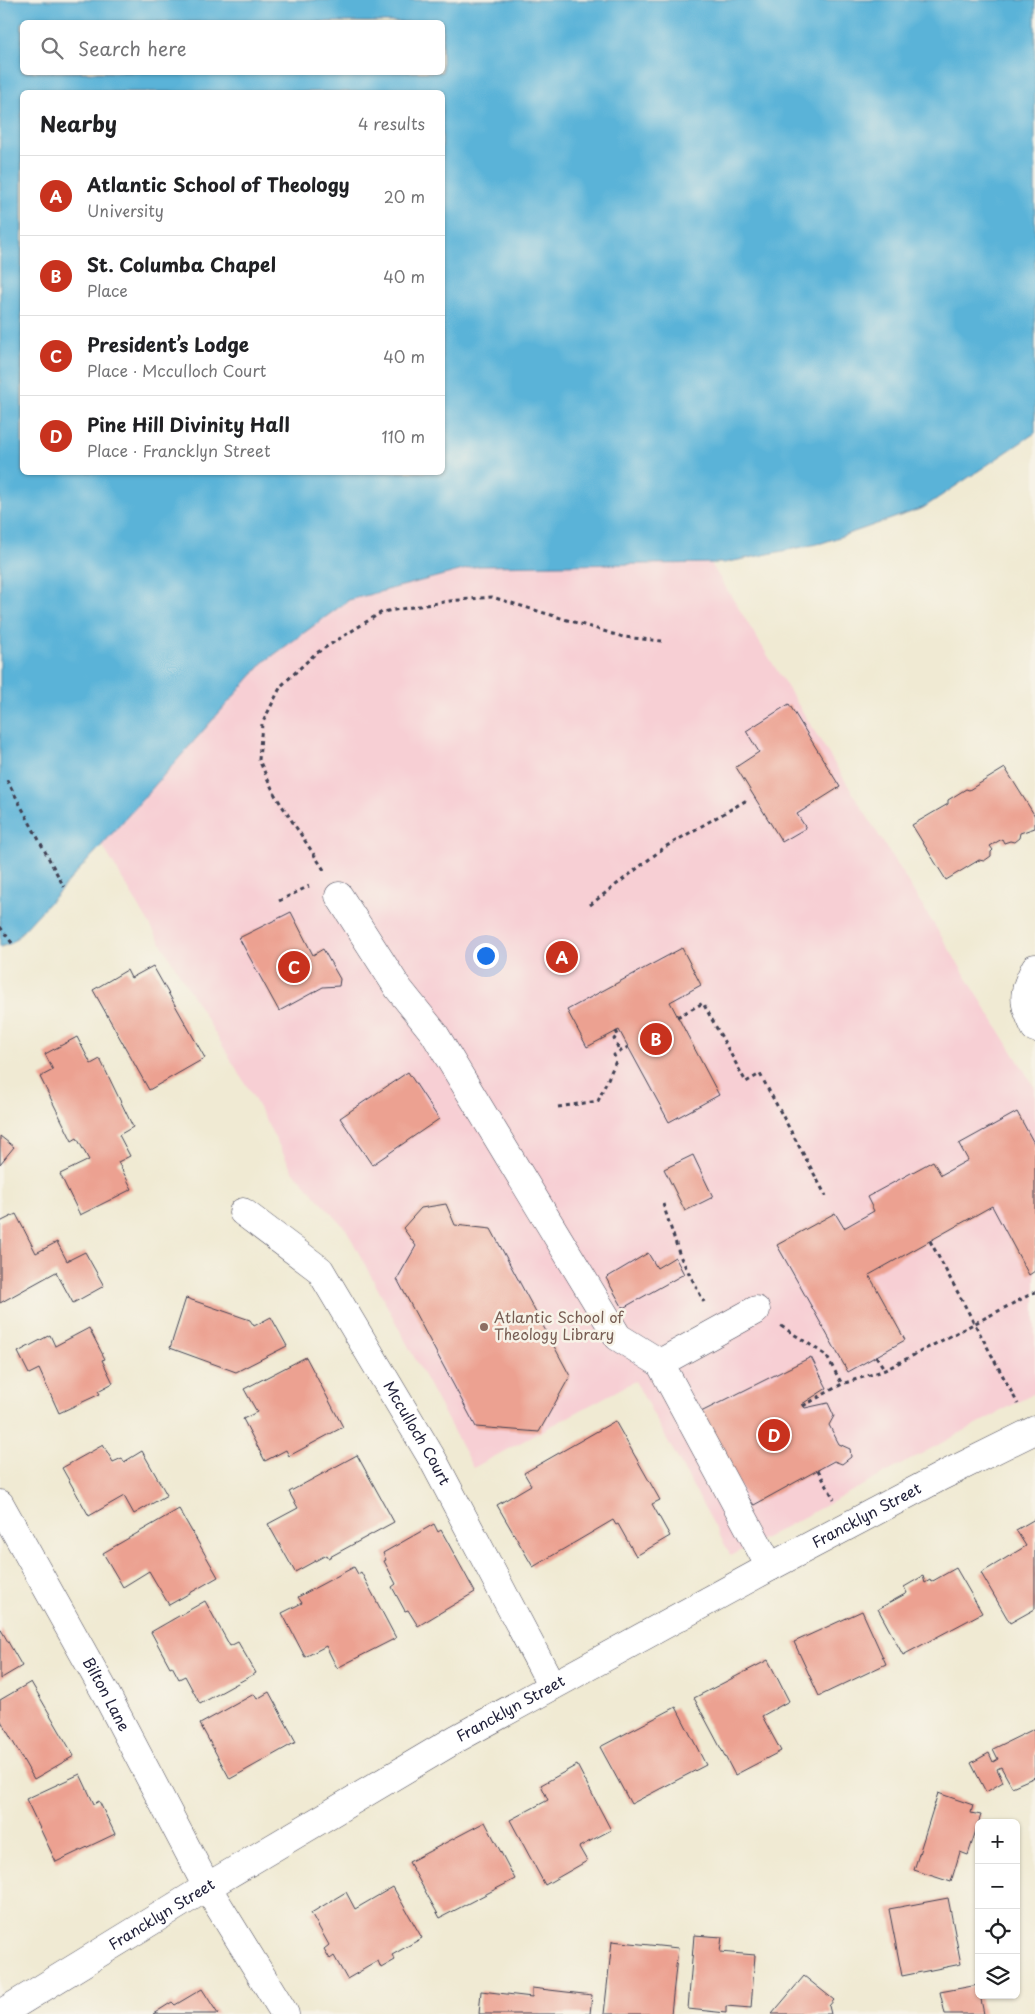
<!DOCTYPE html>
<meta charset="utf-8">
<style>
body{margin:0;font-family:"Playpen Sans",sans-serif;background:#f2f2f2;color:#202124}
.controls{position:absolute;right:15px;bottom:15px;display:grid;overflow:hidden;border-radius:8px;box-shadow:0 1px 4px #0004}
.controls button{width:45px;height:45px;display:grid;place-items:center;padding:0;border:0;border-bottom:1px solid #e0e0e0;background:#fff;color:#202124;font:25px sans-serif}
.you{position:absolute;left:485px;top:955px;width:18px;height:18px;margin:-12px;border:4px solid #fff;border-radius:50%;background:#1a73e8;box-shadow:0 0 0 8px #1a73e833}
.badge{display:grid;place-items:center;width:32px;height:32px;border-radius:50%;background:#c8321e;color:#fff;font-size:16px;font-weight:700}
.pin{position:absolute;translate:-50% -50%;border:2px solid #fff;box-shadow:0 1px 5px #0006}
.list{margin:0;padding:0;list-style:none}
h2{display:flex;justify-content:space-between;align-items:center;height:65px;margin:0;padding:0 20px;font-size:21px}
h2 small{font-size:16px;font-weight:400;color:#757577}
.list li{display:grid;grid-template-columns:32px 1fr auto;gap:15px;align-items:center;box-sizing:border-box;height:80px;padding:0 20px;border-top:1px solid #e0e0e0}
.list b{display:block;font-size:19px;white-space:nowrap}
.list p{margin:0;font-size:16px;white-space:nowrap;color:#757577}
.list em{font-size:16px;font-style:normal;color:#757577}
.icon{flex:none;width:28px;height:28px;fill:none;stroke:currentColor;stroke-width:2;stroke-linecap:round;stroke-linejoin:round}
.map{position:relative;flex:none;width:1035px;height:2014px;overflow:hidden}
.search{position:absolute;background:#fff;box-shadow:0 1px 4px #0004;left:20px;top:20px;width:425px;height:55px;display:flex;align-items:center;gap:12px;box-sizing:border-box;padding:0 18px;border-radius:8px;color:#757577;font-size:19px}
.panel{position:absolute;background:#fff;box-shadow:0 1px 4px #0004;left:20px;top:90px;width:425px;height:385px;border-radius:8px}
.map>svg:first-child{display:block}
</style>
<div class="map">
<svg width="1035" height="2014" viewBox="0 0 1035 2014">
<rect width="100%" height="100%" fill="#f7f3e8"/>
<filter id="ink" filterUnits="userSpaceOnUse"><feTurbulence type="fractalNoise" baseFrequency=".02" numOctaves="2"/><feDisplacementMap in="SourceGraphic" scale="10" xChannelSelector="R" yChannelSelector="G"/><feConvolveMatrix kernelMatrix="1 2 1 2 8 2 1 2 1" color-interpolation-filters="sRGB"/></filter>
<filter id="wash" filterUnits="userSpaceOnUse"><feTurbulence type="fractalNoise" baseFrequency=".0096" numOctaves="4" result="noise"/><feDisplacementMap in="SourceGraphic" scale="20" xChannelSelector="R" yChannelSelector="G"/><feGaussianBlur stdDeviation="1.12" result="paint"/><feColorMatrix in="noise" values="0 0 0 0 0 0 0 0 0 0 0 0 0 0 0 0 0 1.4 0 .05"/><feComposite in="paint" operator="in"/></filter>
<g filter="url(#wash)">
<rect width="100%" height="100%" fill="#f0ead3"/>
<path fill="#f7cfd4" d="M710,562L1035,1088V1393L731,1556L635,1381L473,1468L346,1229L292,1170L251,1093L102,845L264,662L349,600L478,566Z"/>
<path fill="#5ab3d8" stroke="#3e6a8a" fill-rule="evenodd" d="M0,0H1035V433L923,508L822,543L724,563L478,566L349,600L264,662L102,845L12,943L0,947ZM22,22H442V72H22ZM22,92H442V472H22Z"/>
<g id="blocks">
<g fill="#eca191">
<path d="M789,704L840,787L797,814L806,828L782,842L736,767L759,752L746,731Z"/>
<path d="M1005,768L1035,816V828L1020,833L1019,838L1014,842L1010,841L1004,843L1002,839L990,846L993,850L991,852V856L984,861L979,860L946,880L912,825L948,804V800L966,789L969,790Z"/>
<path d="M291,912L313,955L323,949L340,979L339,986L323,987L279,1011L239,938Z"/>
<path d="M682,948L701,985L670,1002L719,1095L669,1122L619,1030L587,1047L567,1010Z"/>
<path d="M153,966L205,1058L149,1090L93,990L127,970L131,978Z"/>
<path d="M77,1037L91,1064L100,1059L133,1127L119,1135L130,1156L118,1162L132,1189L80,1215L60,1174L89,1160L77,1138L72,1141L40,1077L53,1070L45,1054Z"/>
<path d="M408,1072L439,1119L372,1165L340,1118Z"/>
<path d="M1017,1112L1035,1145V1271L1029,1275L992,1206L869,1275L905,1340L848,1372L777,1245L835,1213L844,1228L874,1211L867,1197L933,1161L941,1175L968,1160L959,1144Z"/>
<path d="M0,1136L14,1147L0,1164Z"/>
<path d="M693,1155L713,1197L685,1211L664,1169Z"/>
<path d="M446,1204L455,1225L491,1229L570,1376L539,1432L476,1427L397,1279L416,1246L403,1228L421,1208Z"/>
<path d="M16,1214L36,1253L57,1242L67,1261L85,1252L104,1286L73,1303L56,1272L0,1303V1222Z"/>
<path d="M648,1253L657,1268L675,1257L684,1274L623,1308L606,1278Z"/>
<path d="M186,1298L250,1320L254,1326L271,1317L287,1346L236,1372L170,1348Z"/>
<path d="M89,1328L105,1359L102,1360L113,1383L98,1391L100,1394L59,1413L39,1369L29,1374L18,1352L50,1335L55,1346Z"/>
<path d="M306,1357L343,1427L289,1456L286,1450L265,1461L243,1419L257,1412L244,1389Z"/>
<path d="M811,1357L827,1388L802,1404L805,1408L828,1403L834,1416L829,1425L839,1444L850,1449L851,1457L842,1464L834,1461L754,1505L741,1488L701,1412Z"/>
<path d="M615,1421L660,1500L652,1504L670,1536L636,1556L618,1524L616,1525L613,1520L533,1567L497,1505L531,1485L524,1473Z"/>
<path d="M103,1445L113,1462L122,1458L124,1462L142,1451L167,1495L134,1514L124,1496L89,1516L62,1468Z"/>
<path d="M357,1455L394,1522L328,1558L326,1555L295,1572L268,1524L298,1508L289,1492Z"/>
<path d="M179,1509L218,1577L169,1605L149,1571L123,1587L103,1553Z"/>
<path d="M1035,1519V1609L1010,1623L981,1573L1026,1546L1016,1530Z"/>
<path d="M434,1524L438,1532L441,1530L475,1592L418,1626L408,1610L405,1611L392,1587L396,1584L384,1561L386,1560L383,1553Z"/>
<path d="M354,1567L358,1574L361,1572L396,1638L337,1668L326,1646L305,1657L282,1613L302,1603L298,1597Z"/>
<path d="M956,1568L982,1613L903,1655L878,1609L907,1593L904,1587L923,1576L925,1583L930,1580L931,1582Z"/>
<path d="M205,1601L230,1646L238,1642L256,1673L200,1704L185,1676L179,1679L172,1666L170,1667L151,1632Z"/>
<path d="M862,1611L886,1664L819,1696L794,1642Z"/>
<path d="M0,1628L22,1666L0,1679Z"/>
<path d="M768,1660L789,1701L762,1716L781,1751L735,1775L694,1698Z"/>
<path d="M31,1682L74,1756L34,1779L0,1719V1700Z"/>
<path d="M269,1692L296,1742L230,1779L200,1724L254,1694L257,1699Z"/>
<path d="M676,1707L706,1765L631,1804L600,1747Z"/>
<path d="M1034,1729L1035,1777L1012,1787L1001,1767L997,1769L1003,1782L986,1792L971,1763L989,1753L993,1762L998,1759L993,1749Z"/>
<path d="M577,1765L611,1830L579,1847L587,1861L545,1885L510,1820L548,1800L541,1785Z"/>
<path d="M80,1774L94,1804L99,1801L115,1834L56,1862L26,1799Z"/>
<path d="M938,1793L973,1805L971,1813L981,1815L968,1855L960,1852L951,1882L914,1870Z"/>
<path d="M485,1822L515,1879L440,1918L409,1862Z"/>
<path d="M393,1887L422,1938L392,1955L395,1960L381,1968L378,1961L347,1979L334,1956L330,1959L324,1949L329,1945L311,1913L346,1892L355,1909Z"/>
<path d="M948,1898L961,1964L902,1976L889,1909Z"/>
<path d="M694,1935L722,1937L720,1952L755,1955L751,2008L726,2006V2013L688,2009Z"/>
<path d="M612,1941L678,1948L671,2014H604Z"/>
<path d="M804,1976L834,2000L829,2006L831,2014H772Z"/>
<path d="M978,1985L984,2014H945L940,1992Z"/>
<path d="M532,1988L592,1995L590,2014H479L481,1991L532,1997Z"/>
<path d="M202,1989L218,2014H153L172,2002L175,2005Z"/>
</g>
</g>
</g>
<g filter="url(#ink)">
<use href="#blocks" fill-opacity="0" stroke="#414052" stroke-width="1"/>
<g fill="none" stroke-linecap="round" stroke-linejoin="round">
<defs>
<g id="minor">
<path d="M339,896L398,988L434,1033L618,1337L660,1363"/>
<path d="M1035,968C1022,995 1022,1000 1035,1028"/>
<path id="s1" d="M243,1212L320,1270L433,1460L552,1686"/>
<path d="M756,1310L660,1363L770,1567"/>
<path id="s2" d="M0,1504L105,1692L207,1887L285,2014"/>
<path id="s3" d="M0,2014L207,1887L456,1739L770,1567L942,1476L1035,1430"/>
</g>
</defs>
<use href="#minor" stroke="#414052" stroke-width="29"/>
<g stroke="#414052" stroke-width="3" stroke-dasharray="4 4" stroke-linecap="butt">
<path d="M7,780L64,887"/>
<path d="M324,870L275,795L259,760L262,724L281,686L315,654L382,612L450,601L492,597L623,637L662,641"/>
<path d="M279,901L309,886"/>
<path d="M590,905L665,847L747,800"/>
<path d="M0,927L12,943"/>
<path d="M677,1017L703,1003L746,1082L760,1074L826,1196"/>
<path d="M616,1031L618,1035L614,1039L620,1052"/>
<path d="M558,1107L598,1101L616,1061L614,1055L628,1047"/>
<path d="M663,1204L680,1256L704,1302"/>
<path d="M930,1241L1018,1404"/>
<path d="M781,1326L826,1355L842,1384"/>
<path d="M876,1356L885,1370"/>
<path d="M803,1406L842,1384L885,1370L1035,1292"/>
<path d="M818,1470L834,1499"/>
</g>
<use href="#minor" stroke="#fff" stroke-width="28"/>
</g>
</g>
<circle fill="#8d6e63" stroke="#f7f3e8" stroke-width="2" cx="484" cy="1327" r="5"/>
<g text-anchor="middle" stroke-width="5" stroke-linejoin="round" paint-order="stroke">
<g font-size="15" fill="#785e54" stroke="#f7f3e8" text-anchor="start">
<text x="494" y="1323">Atlantic School of<tspan x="494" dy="17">Theology Library</tspan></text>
</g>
<g font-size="15" fill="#22223b" stroke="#f7f3e8">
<text dy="5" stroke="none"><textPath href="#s1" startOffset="286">Mcculloch Court</textPath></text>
<text dy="5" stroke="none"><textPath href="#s3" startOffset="1000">Francklyn Street</textPath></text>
<text dy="5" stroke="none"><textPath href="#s2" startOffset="218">Bilton Lane</textPath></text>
<text dy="5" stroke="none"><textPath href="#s3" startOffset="595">Francklyn Street</textPath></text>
<text dy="5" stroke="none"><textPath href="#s3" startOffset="190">Francklyn Street</textPath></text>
</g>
</g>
</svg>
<div class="controls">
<button>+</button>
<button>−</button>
<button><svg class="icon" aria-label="locate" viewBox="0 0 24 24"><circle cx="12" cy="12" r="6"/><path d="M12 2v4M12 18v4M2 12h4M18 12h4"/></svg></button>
<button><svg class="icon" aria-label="layers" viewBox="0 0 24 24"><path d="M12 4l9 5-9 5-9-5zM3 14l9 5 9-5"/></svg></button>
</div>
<div class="you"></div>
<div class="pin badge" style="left:562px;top:957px">A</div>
<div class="pin badge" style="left:656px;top:1039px">B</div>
<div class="pin badge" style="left:294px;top:967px">C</div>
<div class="pin badge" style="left:774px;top:1435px">D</div>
<div class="search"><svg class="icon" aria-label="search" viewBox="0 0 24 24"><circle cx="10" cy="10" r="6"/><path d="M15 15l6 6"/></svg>Search here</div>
<section class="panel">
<h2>Nearby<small>4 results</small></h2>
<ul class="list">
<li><span class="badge">A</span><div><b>Atlantic School of Theology</b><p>University</p></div><em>20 m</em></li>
<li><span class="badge">B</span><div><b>St. Columba Chapel</b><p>Place</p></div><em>40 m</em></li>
<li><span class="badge">C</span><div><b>President’s Lodge</b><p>Place · Mcculloch Court</p></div><em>40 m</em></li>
<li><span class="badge">D</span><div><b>Pine Hill Divinity Hall</b><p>Place · Francklyn Street</p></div><em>110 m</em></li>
</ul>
</section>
</div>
